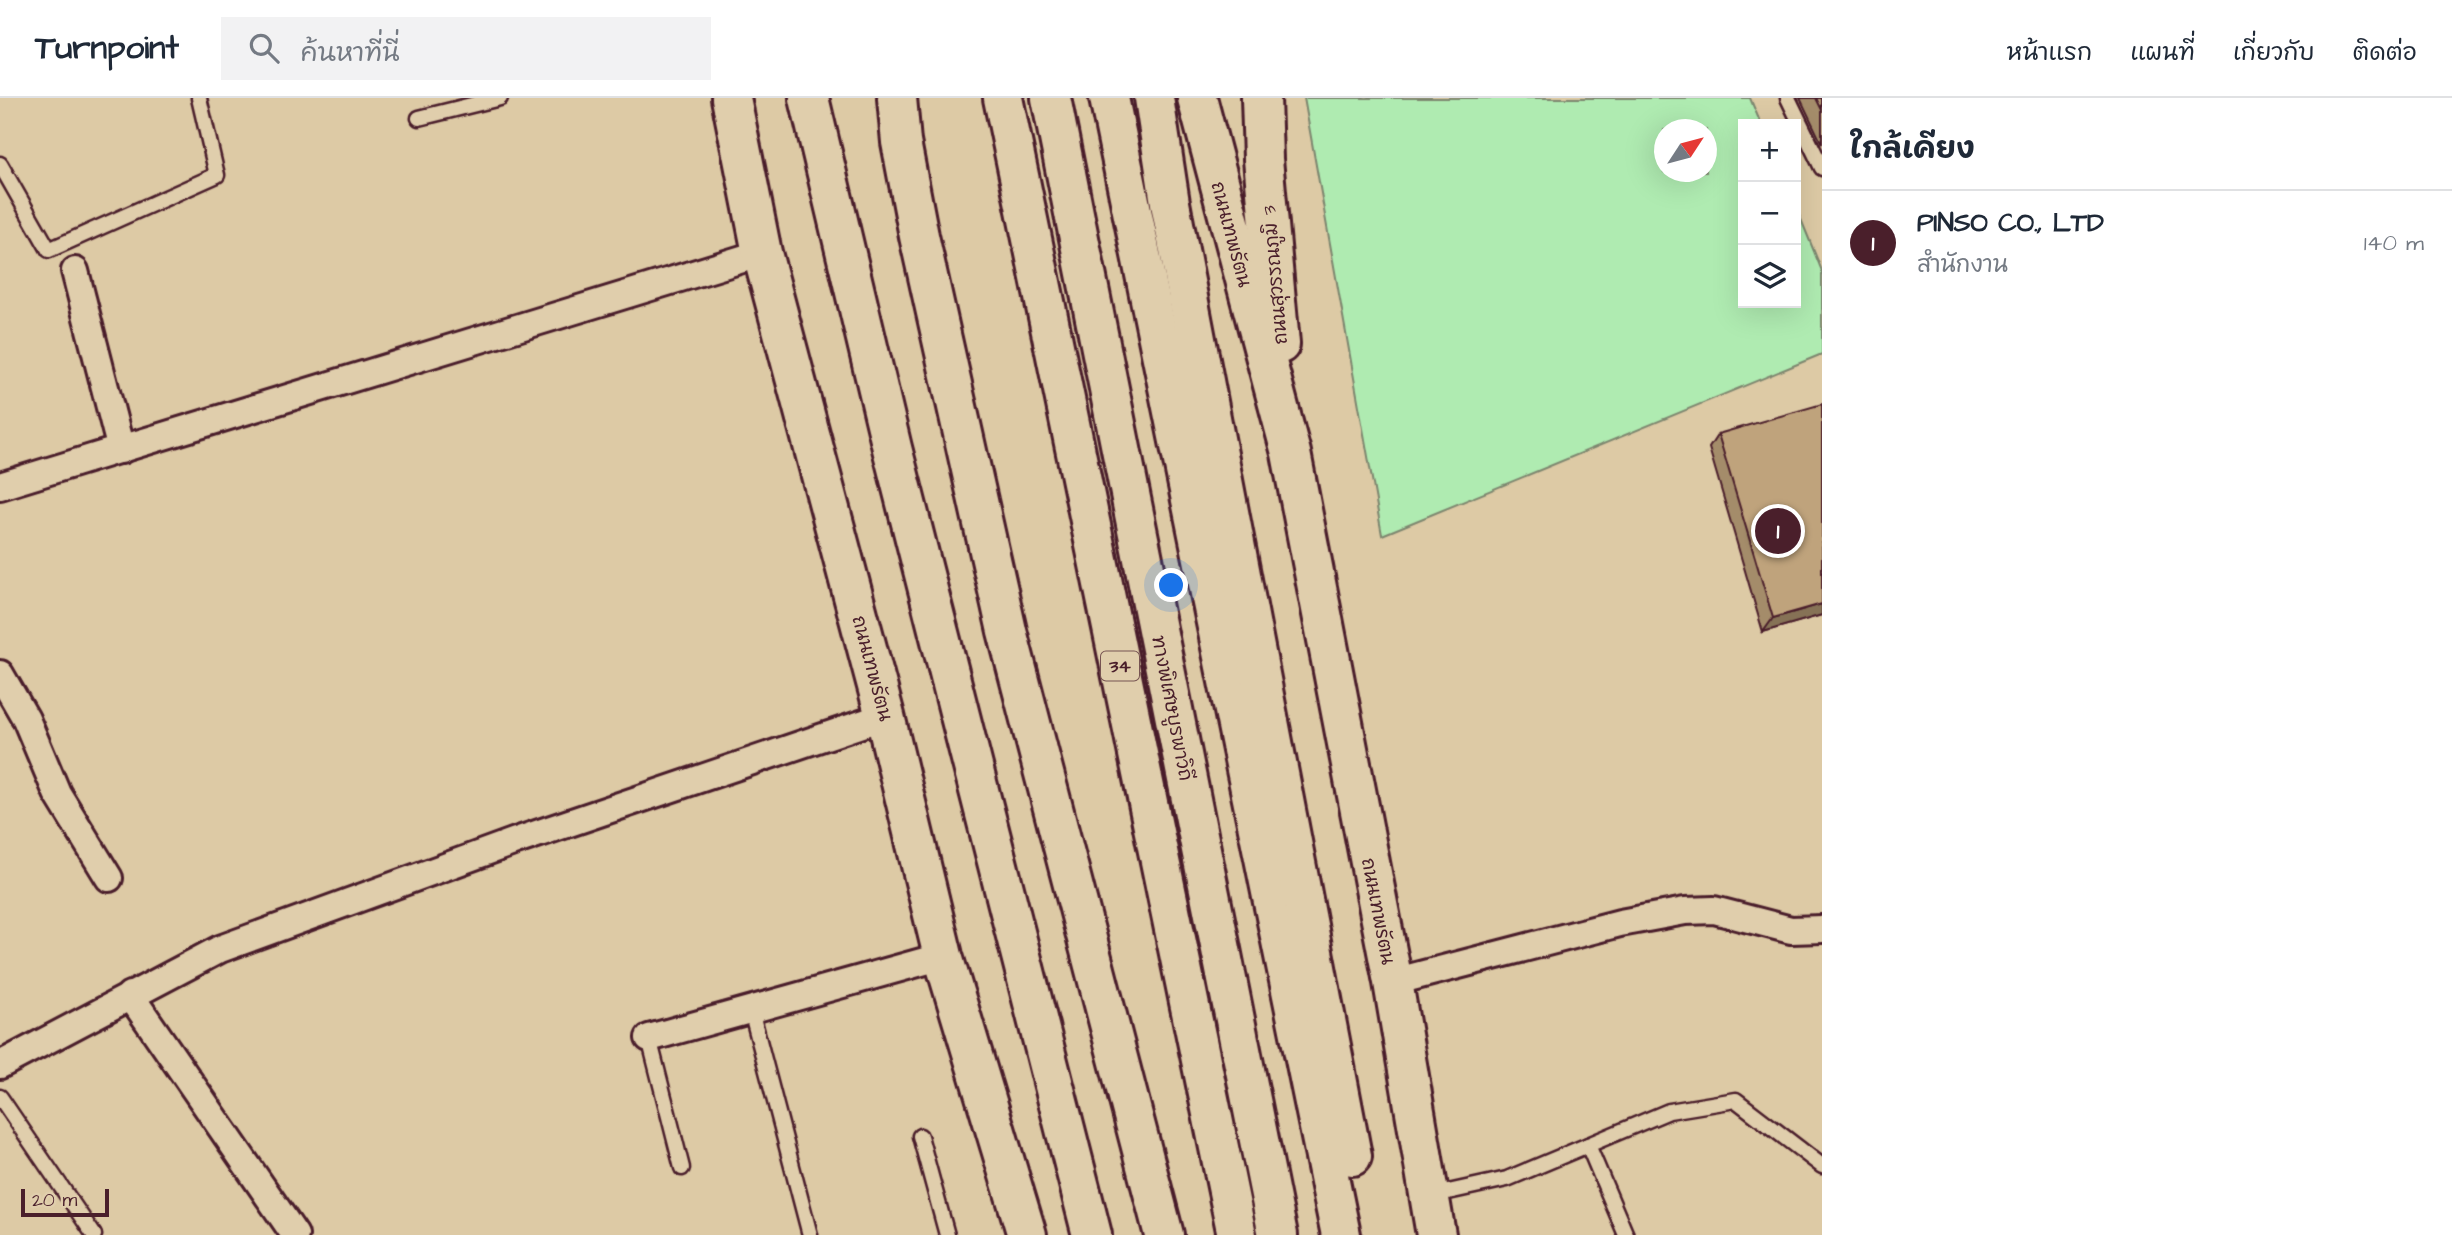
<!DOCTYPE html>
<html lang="th">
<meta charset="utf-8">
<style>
body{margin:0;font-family:"Architects Daughter","Playpen Sans Thai",sans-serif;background:#f2f2f3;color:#1f2937}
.controls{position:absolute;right:21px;top:21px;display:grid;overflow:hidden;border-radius:0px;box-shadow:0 7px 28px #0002}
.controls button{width:63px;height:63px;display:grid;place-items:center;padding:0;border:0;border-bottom:2px solid #e0e1e3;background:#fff;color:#1f2937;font:35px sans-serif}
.compass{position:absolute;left:1654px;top:21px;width:63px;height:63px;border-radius:50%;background:#fff;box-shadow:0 7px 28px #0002;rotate:54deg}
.scale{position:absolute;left:21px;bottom:18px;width:88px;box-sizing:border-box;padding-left:7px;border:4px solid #4a1f2b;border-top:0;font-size:19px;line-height:24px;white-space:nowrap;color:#4a1f2b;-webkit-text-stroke:5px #e0ceac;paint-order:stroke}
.you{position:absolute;left:1172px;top:488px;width:24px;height:24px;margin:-18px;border:5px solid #fff;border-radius:50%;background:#1a73e8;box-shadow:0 0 0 10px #1a73e833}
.badge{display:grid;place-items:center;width:46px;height:46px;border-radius:50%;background:#4a1f2b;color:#fff;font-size:23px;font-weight:700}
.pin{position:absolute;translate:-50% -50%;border:4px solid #fff;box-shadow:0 2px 7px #0006}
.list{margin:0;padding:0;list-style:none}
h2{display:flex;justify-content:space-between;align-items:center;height:91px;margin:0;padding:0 28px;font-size:30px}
h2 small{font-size:23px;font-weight:400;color:#747a83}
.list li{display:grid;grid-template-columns:46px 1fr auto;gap:21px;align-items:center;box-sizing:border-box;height:105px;padding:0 28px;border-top:2px solid #e0e1e3}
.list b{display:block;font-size:26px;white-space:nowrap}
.list p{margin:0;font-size:23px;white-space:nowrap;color:#747a83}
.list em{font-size:23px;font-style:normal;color:#747a83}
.icon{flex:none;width:38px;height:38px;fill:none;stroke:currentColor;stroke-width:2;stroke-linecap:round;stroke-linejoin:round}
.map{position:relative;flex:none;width:1822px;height:1137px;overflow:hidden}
header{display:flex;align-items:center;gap:42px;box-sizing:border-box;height:98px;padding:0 35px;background:#fff;border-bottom:2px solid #e0e1e3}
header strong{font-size:33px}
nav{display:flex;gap:38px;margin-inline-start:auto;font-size:24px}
.search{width:490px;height:63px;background:#f2f2f3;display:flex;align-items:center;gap:18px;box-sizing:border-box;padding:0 24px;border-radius:0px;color:#747a83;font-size:26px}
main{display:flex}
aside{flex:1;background:#fff}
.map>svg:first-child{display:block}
</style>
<header>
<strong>Turnpoint</strong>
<div class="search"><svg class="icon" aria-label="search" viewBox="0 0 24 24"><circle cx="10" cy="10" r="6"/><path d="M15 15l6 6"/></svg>ค้นหาที่นี่</div>
<nav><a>หน้าแรก</a><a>แผนที่</a><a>เกี่ยวกับ</a><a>ติดต่อ</a></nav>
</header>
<main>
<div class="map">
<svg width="1822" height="1137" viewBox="0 0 1822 1137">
<rect width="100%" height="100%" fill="#ddcaa5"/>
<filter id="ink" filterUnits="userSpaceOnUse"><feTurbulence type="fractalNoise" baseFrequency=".0143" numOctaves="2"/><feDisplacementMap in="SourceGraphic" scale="14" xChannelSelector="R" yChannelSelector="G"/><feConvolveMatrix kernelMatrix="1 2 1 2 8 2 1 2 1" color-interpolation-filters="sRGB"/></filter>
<g filter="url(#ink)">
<path fill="#afebb1" stroke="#7c856e" stroke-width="2" fill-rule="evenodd" d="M1304,0H1750L1761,26H1743V205H1796V109L1822,173V256L1382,437ZM1664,32H1706V74H1664Z"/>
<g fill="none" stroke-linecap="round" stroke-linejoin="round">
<defs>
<g id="lane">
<path d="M1788,0L1822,70"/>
<path d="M419,20L500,0"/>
<path d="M0,66L49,152L217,77L199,0"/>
<path d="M751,912L810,1137"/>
<path d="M649,940L682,1070"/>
<path d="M0,999L94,1137"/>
<path d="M920,1038L947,1137"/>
<path d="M1588,1047L1626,1137"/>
<path d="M1430,1098L1507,1081L1669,1013L1736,1002L1822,1068"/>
</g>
<g id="street">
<path d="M75,173L121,352"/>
<path d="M0,388L762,155"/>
<path d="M0,576L26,621L57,695L109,780"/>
<path d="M1393,884L1620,825L1685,813L1714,812L1791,832L1822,831"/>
<path d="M130,897L295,1137"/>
<path d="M649,940L943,858"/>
<path d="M0,967L220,851L516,743L885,618"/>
</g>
<g id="secondary">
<path d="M731,0L762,155L885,618L943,858L1027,1137"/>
<path d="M809,0L892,350L1092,1137"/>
<path d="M1197,0L1291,355L1393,884L1436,1137"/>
<path d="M1261,0L1263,61L1280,246"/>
</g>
<g id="highway">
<path d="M897,0L901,44L919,138L1007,533L1164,1137"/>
<path d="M1003,0L1237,1137"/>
<path d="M1051,0L1278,1137"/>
<path d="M1109,0L1341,1137"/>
<path d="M1154,0L1170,105L1352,1058"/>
</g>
</defs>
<use href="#lane" stroke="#4a1f2b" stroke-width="19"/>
<use href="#street" stroke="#4a1f2b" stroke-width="32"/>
<use href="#secondary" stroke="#4a1f2b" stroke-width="44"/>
<use href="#highway" stroke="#4a1f2b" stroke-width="44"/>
<use href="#lane" stroke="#e0ceac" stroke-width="14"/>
<use href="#street" stroke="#e0ceac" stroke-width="26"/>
<use href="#secondary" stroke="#e0ceac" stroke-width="38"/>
<use href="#highway" stroke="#e0ceac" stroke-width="38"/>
</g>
<g fill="#a48c6a" stroke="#4a1f2b" stroke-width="2">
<path d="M1800,0H1822V46Z"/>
<path d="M1718,336L1822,517L1763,534L1709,350Z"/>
</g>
<path fill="#867256" stroke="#4a1f2b" stroke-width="2" d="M1822,506V517L1763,534L1773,520Z"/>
<g fill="#bfa37b" stroke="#4a1f2b" stroke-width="2">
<path d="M1816,0H1822V12Z"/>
<path d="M1822,306V506L1773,520L1718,336Z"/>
</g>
</g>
<g text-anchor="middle" stroke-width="6" stroke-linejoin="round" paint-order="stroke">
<rect fill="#e0ceac" stroke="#775452" stroke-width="2" x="1101" y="553.5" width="38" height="29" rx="5"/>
<g font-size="18" font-weight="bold" fill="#4a1f2b">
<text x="1120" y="574">34</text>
</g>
<g font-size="19" fill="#4a1f2b" stroke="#e0ceac">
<text transform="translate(1232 136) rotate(75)" y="7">ถนนเทพรัตน</text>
<text transform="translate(1274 177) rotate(-95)" y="7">ถนนสุวรรณภูมิ 3</text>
<text transform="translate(873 570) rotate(75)" y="7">ถนนเทพรัตน</text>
<text transform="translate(1173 610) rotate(79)" y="7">ทางพิเศษบูรพาวิถี</text>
<text transform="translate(1379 813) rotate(79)" y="7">ถนนเทพรัตน</text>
</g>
</g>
</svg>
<div class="controls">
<button>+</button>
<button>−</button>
<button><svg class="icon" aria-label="layers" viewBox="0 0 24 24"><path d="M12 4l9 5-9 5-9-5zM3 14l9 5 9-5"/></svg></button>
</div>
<svg class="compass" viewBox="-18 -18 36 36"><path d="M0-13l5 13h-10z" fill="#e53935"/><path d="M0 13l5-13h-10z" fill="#747a83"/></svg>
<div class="scale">20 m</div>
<div class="you"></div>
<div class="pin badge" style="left:1778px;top:433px">1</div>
</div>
<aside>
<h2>ใกล้เคียง<small></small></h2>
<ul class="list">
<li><span class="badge">1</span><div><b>PINSO CO., LTD</b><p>สำนักงาน</p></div><em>140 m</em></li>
</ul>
</aside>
</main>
